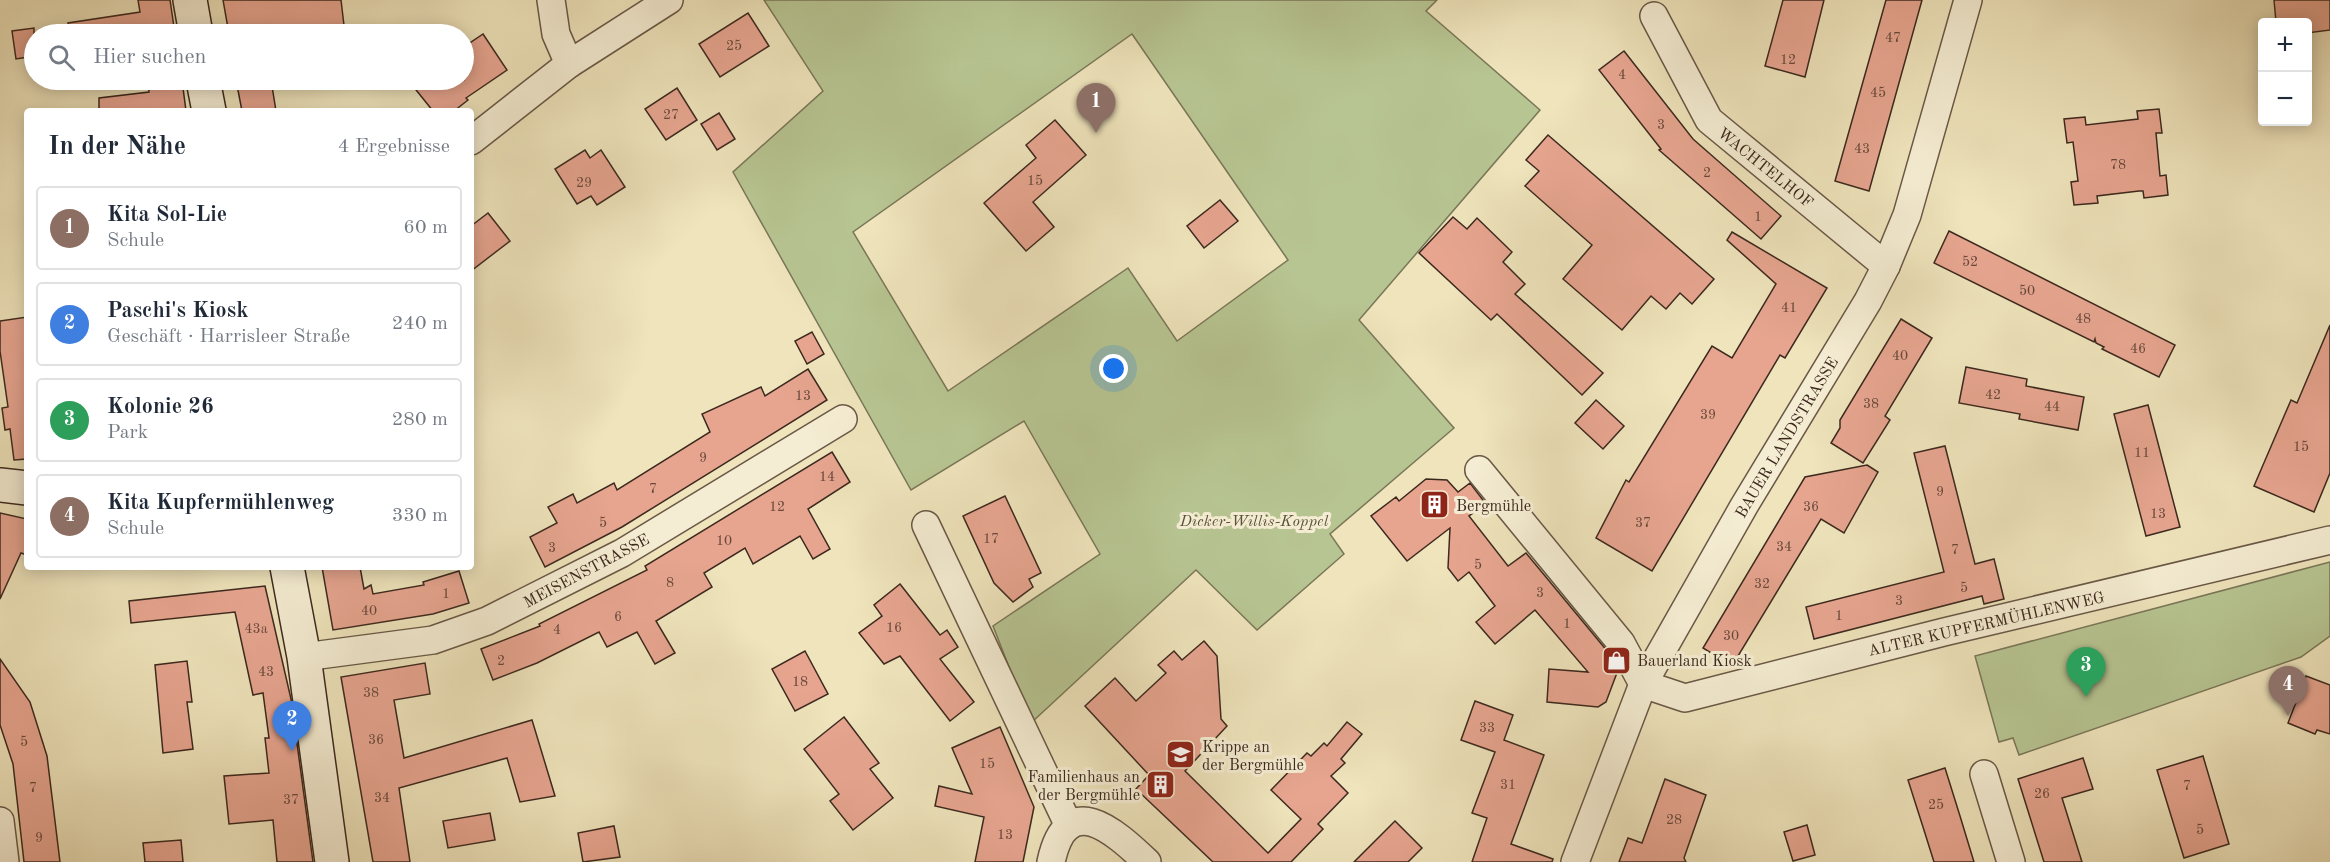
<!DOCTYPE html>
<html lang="de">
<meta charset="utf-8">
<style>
body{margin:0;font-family:"Old Standard TT",serif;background:#f6f6f7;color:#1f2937}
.controls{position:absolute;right:18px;top:18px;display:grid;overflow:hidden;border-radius:6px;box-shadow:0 3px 15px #0003}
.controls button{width:54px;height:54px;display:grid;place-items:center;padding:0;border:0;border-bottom:2px solid #e0e1e3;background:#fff;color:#1f2937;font:30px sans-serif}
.you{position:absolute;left:1114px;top:369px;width:21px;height:21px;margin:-15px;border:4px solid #fff;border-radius:50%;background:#1a73e8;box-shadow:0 0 0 9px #1a73e833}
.badge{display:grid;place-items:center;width:39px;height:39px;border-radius:50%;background:#d93025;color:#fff;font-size:20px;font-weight:700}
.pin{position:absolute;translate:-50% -50px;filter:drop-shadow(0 2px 3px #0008)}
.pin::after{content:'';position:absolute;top:32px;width:21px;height:18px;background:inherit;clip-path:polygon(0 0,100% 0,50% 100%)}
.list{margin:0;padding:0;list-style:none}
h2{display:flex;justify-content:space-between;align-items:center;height:78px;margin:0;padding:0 24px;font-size:26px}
h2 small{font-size:20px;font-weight:400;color:#747a83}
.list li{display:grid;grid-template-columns:39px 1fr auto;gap:18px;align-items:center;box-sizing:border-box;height:84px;margin:0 12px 12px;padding:0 12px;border:2px solid #e0e1e3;border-radius:6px}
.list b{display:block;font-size:22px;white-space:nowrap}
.list p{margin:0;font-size:20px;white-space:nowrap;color:#747a83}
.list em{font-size:20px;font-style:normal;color:#747a83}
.icon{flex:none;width:33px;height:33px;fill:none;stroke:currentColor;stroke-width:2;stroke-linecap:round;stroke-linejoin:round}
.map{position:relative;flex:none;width:2330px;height:862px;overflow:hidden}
.search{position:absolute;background:#fff;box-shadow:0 3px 15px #0003;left:24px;top:24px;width:450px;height:66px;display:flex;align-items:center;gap:15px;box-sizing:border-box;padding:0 21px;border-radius:33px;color:#747a83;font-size:22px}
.panel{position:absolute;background:#fff;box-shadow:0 3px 15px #0003;left:24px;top:108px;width:450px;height:462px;border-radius:6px}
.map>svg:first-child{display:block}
</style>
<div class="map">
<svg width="2330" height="862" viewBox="0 0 2330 862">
<rect width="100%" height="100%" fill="#efe4bc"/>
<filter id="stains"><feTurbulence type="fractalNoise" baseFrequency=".00333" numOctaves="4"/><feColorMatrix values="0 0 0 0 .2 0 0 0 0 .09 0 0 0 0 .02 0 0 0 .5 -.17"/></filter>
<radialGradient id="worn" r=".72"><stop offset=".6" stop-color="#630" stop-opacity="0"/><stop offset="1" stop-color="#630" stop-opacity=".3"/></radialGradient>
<g fill="#b7c592" stroke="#7a7758" stroke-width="1.5" fill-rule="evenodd">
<path d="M764,0H1437L1426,11L1540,110L1359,320L1454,428L1330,534L1344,554L1257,630L1196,570L1031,723L993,626L1100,554L1024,421L911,490L733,172L823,91ZM1132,34L1288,260L1177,341L1128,268L948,391L853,232Z"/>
<path d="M2330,562V636L2301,657L2019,755L2013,738L1999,742L1975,656Z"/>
</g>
<g fill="#e7a590" stroke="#3c291e" stroke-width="1.5">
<path d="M138,0H170L175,34H69L68,23L140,12Z"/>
<path d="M223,0H341L345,34H229Z"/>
<path d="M1783,0H1824L1805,77L1765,66Z"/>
<path d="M1886,0H1922L1869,191L1835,181Z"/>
<path d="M2274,0H2330V30L2307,33V22H2276Z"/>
<path d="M748,13L769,46L720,77L699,44Z"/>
<path d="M34,28V56L16,59L12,31Z"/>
<path d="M483,34L507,70L466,98L468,100L454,111H433L408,80H464V47Z"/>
<path d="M1624,51L1693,139L1781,216L1761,239L1659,150L1661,149L1599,70Z"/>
<path d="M148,80H182L186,111H99V98L149,92Z"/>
<path d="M236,80H271L276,111H242Z"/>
<path d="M677,88L697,120L666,140L645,109Z"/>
<path d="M2159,109L2162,133H2156L2160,176L2166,175L2168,195L2144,198L2143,191H2139L2097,196L2098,203L2074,205L2071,182L2078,181L2073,142L2067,143L2064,119L2085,117L2086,125L2138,119L2137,111Z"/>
<path d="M719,113L735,139L717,150L701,124Z"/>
<path d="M1055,120L1086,155L1033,202L1054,227L1026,251L984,203L1036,158L1026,145Z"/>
<path d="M1548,135L1714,279L1692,304L1680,293L1666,309L1651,296L1622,330L1563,279L1592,245L1525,186L1539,171L1526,160Z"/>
<path d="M585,150L590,158L601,150L625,187L597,205L591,196L577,204L555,169Z"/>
<path d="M1220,200L1238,221L1204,248L1187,226Z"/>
<path d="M488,213L510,241L471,271V226Z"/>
<path d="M1453,217L1467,229L1477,218L1512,252L1503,262L1525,284L1515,294L1603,373L1582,395L1497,314L1491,320L1419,253Z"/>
<path d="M1949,231L2175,345L2159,377L2102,349L2104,347L2096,343L2095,339L2094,342L1934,263Z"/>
<path d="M1732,232L1827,288L1785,358L1780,355L1652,571L1596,538L1626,480L1629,482L1712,346L1732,358L1776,284L1727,240Z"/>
<path d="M27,317V459L14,460L10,429L5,430L2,408L8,407L0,351V321Z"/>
<path d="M1901,319L1932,338L1885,416L1890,420L1863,463L1831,443L1840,428V420Z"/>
<path d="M2330,325V473L2314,512L2254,486L2291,400L2297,403Z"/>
<path d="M812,332L824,354L807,364L795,341Z"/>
<path d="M1966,367L2027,379L2026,386L2084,397L2078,430L2019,419L2020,414L1959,403Z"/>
<path d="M808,369L827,400L622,527L545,567L530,537L557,523L548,507L573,494L577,503L614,483L617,490L710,432L702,414L761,387L765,396Z"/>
<path d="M1596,400L1624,426L1603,449L1575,423Z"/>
<path d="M2148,405L2180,527L2146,536L2114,414Z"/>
<path d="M1945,446L1975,564L1994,559L2004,599L1984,604L1982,596L1814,639L1806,607L1944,572L1914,453Z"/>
<path d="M832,452L850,482L808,509L830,549L813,559L800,536L753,564L745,548L704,573L712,587L656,621L675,653L655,664L637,632L607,647L599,632L537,663L493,680L481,649L540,626L539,624L647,570L645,566Z"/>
<path d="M1867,465L1878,472L1844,533L1821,519L1732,666L1703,648L1805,477Z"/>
<path d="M1426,479L1447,480L1458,492L1470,483L1486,504L1469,516L1508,566L1526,553L1608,652L1618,670L1606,702L1598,707L1547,702L1549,669L1588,672L1535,610L1495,644L1476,622L1495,606L1469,572L1458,581L1448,568L1450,528L1407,561L1371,516L1396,497L1399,501Z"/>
<path d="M1005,496L1041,573L1029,579L1033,587L1013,602L994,583L963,516Z"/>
<path d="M0,513L27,519V555L21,553L0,599Z"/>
<path d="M322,567H360L364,589L371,585L373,594L424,585L423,582L459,571L469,603L433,614L333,630Z"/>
<path d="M900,584L940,635L947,630L958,647L940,659L974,702L950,721L900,656L884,664L859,633L882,616L874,605Z"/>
<path d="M265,586L291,699L313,862H277L273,820L229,824L224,776L269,773L265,738H269L263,693L253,695L235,612L131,623L129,601Z"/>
<path d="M1204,641L1217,656L1221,719L1227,726L1185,771L1268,853L1301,819L1271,790L1307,753L1311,756L1324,743L1327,746L1347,722L1362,734L1341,759L1345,763L1331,776L1348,793L1318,824L1323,829L1291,862H1213L1136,789L1149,775L1085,706L1115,678L1136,701L1166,673L1158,665L1174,651L1182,660Z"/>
<path d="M805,651L828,694L795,711L772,669Z"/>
<path d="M0,659L30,702L47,756L60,862H24L13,764L0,725Z"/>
<path d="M187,661L192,702H187L193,749L163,753L155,665Z"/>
<path d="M425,663L430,694L394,700L404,758L532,720L555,796L520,802L507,758L399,788L410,862H373L341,677Z"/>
<path d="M2306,676L2330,685V734L2317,730L2315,734L2288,723Z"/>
<path d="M1475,701L1513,715L1504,740L1544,755L1511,844L1553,859L1552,862H1472L1487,818L1472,813L1495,752L1461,740Z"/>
<path d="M844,717L879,763L870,769L893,798L853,830L830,801L839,794L804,749Z"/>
<path d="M1000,727L1034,807L1023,862H975L984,817L935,806L939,786L972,794L952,748Z"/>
<path d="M2203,756L2229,844L2184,858L2157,770Z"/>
<path d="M2083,758L2093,789L2062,798L2082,862H2044L2018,779Z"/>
<path d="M1945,768L1960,816L1974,862H1934L1923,827L1908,780Z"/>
<path d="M1665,779L1706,795L1684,858L1686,862H1619L1628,838L1642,843Z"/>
<path d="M490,813L495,840L448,848L443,821Z"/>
<path d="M1395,821L1422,848L1408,862H1354Z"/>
<path d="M1807,825L1815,855L1793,861L1784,832Z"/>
<path d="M614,826L620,857L583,862L578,833Z"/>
<path d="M181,840L183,862H145L143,843Z"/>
</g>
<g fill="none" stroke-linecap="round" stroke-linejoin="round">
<defs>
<g id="street">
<path d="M1654,16L1709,120L1886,266"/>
<path d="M569,64L669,0"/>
<path d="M471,141L569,64L556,34L551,0"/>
<path d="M1479,470L1621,643L1643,684"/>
<path d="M926,525L1069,826"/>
<path d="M304,657L433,640L487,621L622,553L843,419"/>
<path d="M1643,684L1685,698L1944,632L2330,540"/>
<path d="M1984,774L2011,862"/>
<path d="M0,821L5,862"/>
<path d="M1051,862C1067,788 1114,831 1147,862"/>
<path d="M1575,862L1643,684L1744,506L1868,301L1886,266L1907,215L1968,0"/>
</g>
<g id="secondary">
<path d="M190,0L196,34"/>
<path d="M203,80L209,111"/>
<path d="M0,485L27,488"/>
<path d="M287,567L304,657L332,862"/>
</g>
</defs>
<use href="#street" stroke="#695846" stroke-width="30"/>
<use href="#secondary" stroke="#3c291e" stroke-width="36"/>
<use href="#street" stroke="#f5edd3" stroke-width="27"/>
<use href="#secondary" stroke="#f5edd3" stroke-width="33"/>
</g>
<defs>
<symbol id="building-square" viewBox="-11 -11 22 22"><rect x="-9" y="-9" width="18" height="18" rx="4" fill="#8f2418" stroke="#f5edd3"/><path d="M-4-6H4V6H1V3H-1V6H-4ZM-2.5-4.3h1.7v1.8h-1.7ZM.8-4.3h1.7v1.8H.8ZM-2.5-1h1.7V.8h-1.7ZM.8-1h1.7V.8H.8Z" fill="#fff"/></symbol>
<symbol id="shop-square" viewBox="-11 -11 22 22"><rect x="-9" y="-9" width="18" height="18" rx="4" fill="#8f2418" stroke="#f5edd3"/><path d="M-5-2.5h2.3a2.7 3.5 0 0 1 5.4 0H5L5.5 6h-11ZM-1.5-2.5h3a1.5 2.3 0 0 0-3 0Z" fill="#fff"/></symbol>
<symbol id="school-square" viewBox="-11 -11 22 22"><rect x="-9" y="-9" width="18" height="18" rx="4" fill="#8f2418" stroke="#f5edd3"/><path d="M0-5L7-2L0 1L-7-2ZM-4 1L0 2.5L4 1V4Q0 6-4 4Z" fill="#fff"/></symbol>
</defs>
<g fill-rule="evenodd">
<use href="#building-square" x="1418" y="488" width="33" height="33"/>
<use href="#shop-square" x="1600" y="644" width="33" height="33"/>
<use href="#school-square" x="1164" y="738" width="33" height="33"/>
<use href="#building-square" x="1144" y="768" width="33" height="33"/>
</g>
<g text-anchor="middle" stroke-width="6" stroke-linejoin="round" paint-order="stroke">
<g font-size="14" fill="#67483a">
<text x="1893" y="42">47</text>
<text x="734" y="50">25</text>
<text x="1788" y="64">12</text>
<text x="1622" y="79">4</text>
<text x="1878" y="97">45</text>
<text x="671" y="119">27</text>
<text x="1661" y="129">3</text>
<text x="1862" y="153">43</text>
<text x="2118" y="169">78</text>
<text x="1707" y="177">2</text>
<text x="1035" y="185">15</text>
<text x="584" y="187">29</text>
<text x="1758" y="221">1</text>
<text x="1970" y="266">52</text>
<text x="2027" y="295">50</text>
<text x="1789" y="312">41</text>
<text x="2083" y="323">48</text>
<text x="2138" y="353">46</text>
<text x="1900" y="360">40</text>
<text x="1993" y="399">42</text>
<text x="803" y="400">13</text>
<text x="1871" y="408">38</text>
<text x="2052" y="411">44</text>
<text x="1708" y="419">39</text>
<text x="2301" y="451">15</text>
<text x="2142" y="457">11</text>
<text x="703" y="462">9</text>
<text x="827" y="481">14</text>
<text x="653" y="493">7</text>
<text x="1940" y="496">9</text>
<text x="777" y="511">12</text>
<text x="1811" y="511">36</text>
<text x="2158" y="518">13</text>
<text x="603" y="527">5</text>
<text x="1643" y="527">37</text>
<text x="991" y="543">17</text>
<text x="724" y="545">10</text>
<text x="1784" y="551">34</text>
<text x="552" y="552">3</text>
<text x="1955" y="554">7</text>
<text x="1478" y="569">5</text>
<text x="670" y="587">8</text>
<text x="1762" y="588">32</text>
<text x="1964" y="592">5</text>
<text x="1540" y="597">3</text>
<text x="446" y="598">1</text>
<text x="1899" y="605">3</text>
<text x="369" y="615">40</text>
<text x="1839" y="620">1</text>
<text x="618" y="621">6</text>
<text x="1567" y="628">1</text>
<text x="894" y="632">16</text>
<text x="256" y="633">43a</text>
<text x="557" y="634">4</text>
<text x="1731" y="640">30</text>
<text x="501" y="665">2</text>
<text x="266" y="676">43</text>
<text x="800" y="686">18</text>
<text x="371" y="697">38</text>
<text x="1487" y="732">33</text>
<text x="376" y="744">36</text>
<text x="24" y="746">5</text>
<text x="987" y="768">15</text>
<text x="1508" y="789">31</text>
<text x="2187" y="790">7</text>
<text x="33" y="792">7</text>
<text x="2042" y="798">26</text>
<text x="382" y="802">34</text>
<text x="291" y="804">37</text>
<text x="1936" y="809">25</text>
<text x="1674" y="824">28</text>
<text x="2200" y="834">5</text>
<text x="1005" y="839">13</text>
<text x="39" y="842">9</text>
</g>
<g font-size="16" fill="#3c291e" stroke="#f5edd3">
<text transform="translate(1766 167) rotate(39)" y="6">WACHTELHOF</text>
<text transform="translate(1786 437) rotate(-59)" y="6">BAUER LANDSTRASSE</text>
<text transform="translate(586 570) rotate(-28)" y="6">MEISENSTRASSE</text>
<text transform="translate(1986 623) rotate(-13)" y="6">ALTER KUPFERMÜHLENWEG</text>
</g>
<g font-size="16" fill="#3c291e" stroke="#f5edd3" text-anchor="start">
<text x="1456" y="511">Bergmühle</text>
<text x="1637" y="666">Bauerland Kiosk</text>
<text x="1202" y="752">Krippe an<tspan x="1202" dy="18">der Bergmühle</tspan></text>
<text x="1140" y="782" text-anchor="end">Familienhaus an<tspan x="1140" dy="18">der Bergmühle</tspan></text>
</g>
<g font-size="16" font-style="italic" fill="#5b503b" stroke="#f5edd3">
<text x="1254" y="526">Dicker-Willis-Koppel</text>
</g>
</g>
<rect width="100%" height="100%" filter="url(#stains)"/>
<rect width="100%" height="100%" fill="url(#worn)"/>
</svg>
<div class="controls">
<button>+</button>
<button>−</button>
</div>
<div class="you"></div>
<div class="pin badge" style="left:1096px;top:133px;background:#8d6e63">1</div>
<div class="pin badge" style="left:292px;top:751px;background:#3f7fe0">2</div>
<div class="pin badge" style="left:2086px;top:697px;background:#2e9e5b">3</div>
<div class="pin badge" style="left:2288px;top:716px;background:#8d6e63">4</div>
<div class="search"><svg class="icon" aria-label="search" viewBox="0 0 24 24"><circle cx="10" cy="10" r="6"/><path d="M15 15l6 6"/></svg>Hier suchen</div>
<section class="panel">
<h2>In der Nähe<small>4 Ergebnisse</small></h2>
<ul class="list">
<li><span class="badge" style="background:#8d6e63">1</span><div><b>Kita Sol-Lie</b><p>Schule</p></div><em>60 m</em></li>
<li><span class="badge" style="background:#3f7fe0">2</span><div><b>Paschi's Kiosk</b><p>Geschäft · Harrisleer Straße</p></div><em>240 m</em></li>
<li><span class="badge" style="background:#2e9e5b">3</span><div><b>Kolonie 26</b><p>Park</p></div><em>280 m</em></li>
<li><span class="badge" style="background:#8d6e63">4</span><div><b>Kita Kupfermühlenweg</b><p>Schule</p></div><em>330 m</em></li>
</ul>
</section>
</div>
